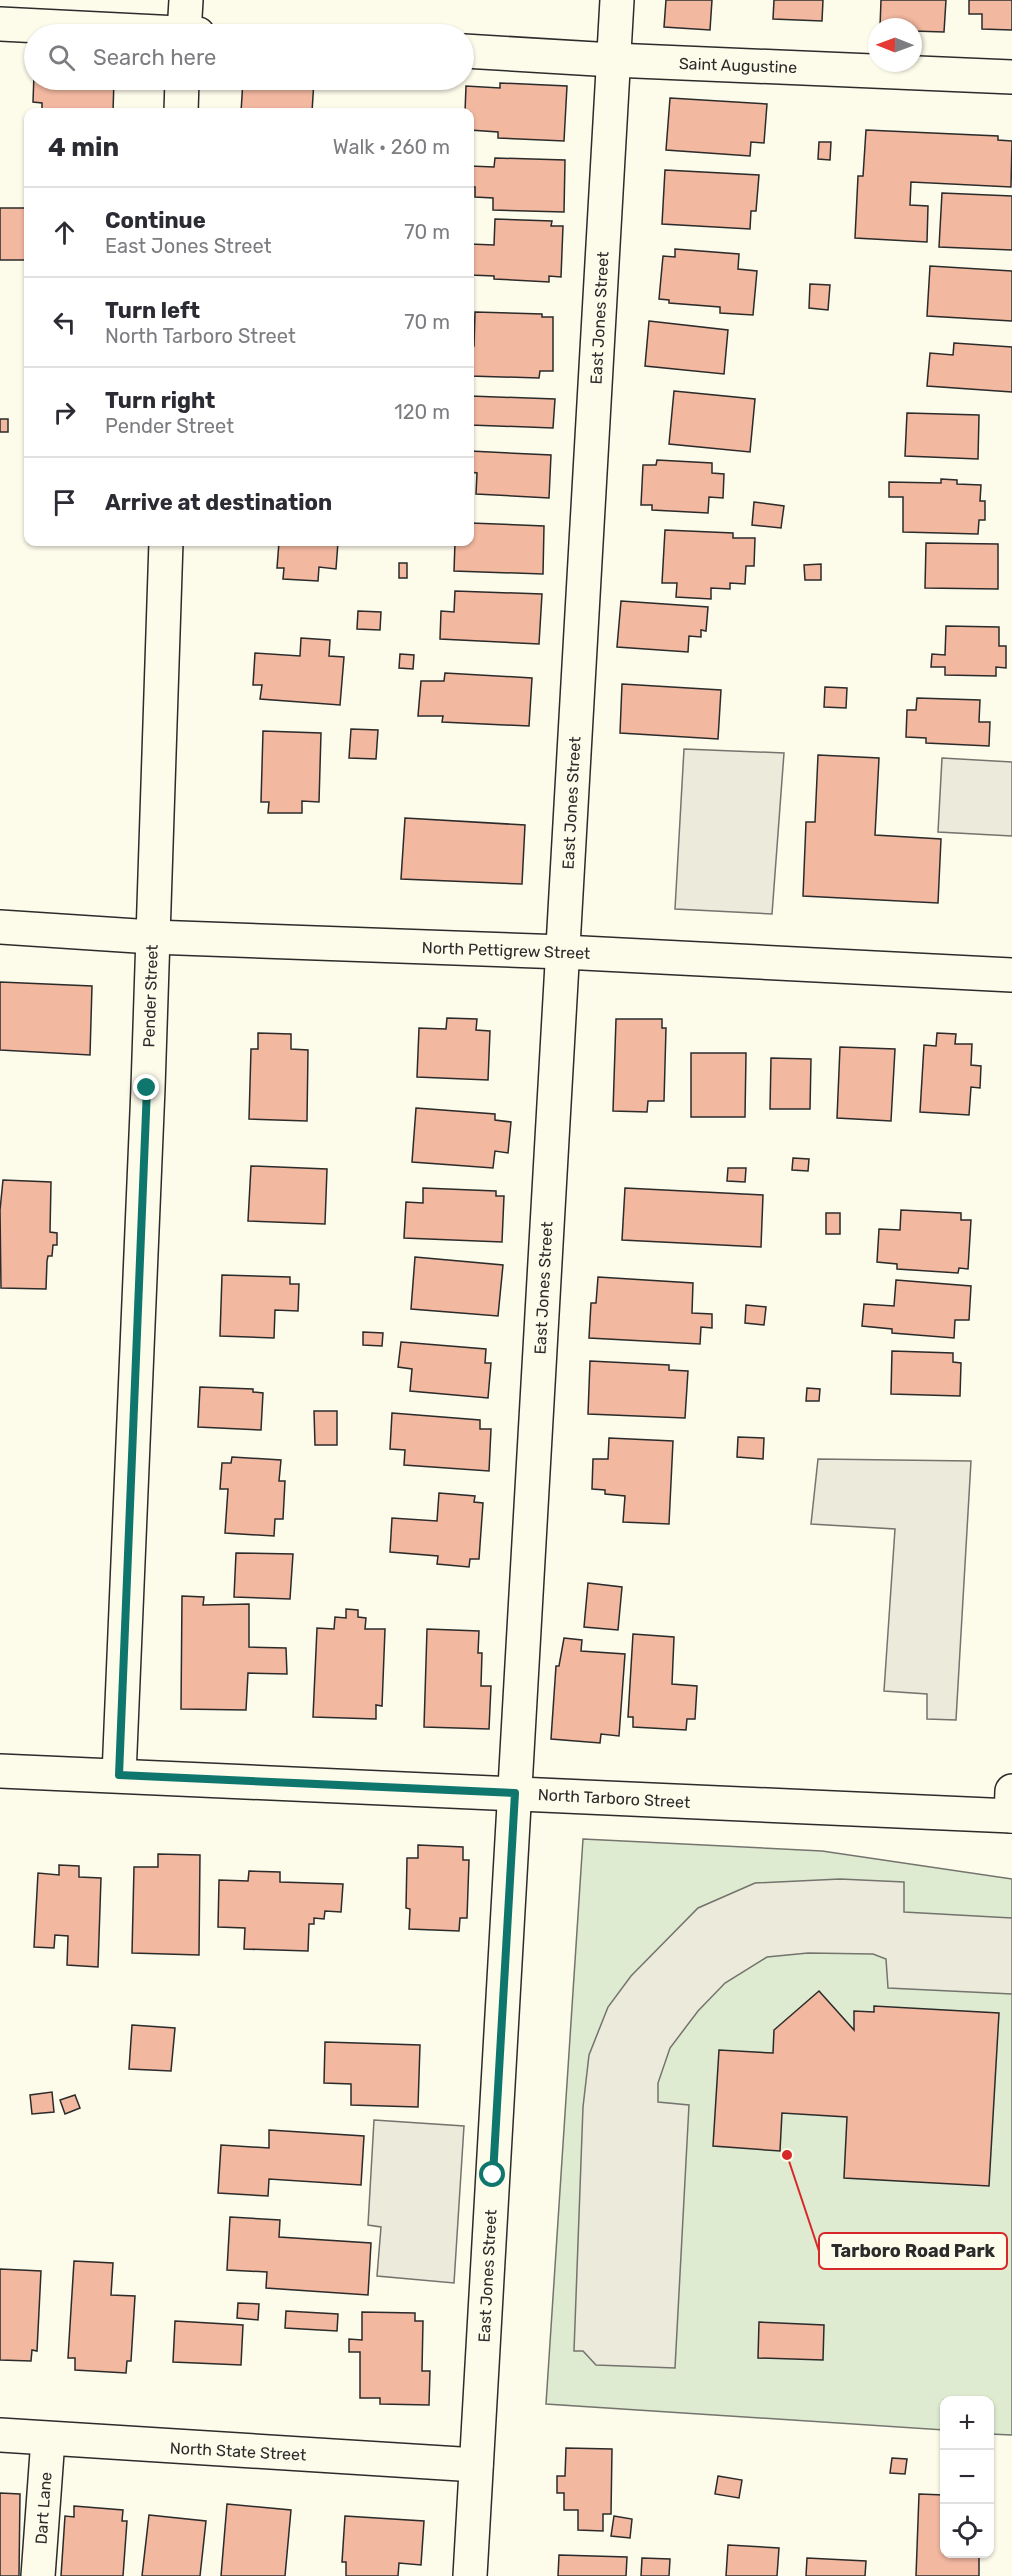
<!DOCTYPE html>
<meta charset="utf-8">
<style>
body{margin:0;font-family:Rubik,sans-serif;background:#f7f7f7;color:#2b2b33}
.controls{position:absolute;right:18px;bottom:18px;display:grid;overflow:hidden;border-radius:12px;box-shadow:0 2px 4px #0004}
.controls button{width:54px;height:54px;display:grid;place-items:center;padding:0;border:0;border-bottom:2px solid #e1e1e2;background:#fff;color:#2b2b33;font:30px sans-serif}
.compass{position:absolute;left:868px;top:18px;width:54px;height:54px;border-radius:50%;background:#fff;box-shadow:0 2px 4px #0004;rotate:271deg}
.stop{position:absolute;width:18px;height:18px;margin:-14px;border:4px solid #0f766e;border-radius:50%;background:#fff}
.stop.end{background:#0f766e;border-color:#fff;box-shadow:0 2px 6px #0008}
.list{margin:0;padding:0;list-style:none}
h2{display:flex;justify-content:space-between;align-items:center;height:78px;margin:0;padding:0 24px;font-size:26px}
h2 small{font-size:20px;font-weight:400;color:#7c7c81}
.list li{display:grid;grid-template-columns:39px 1fr auto;gap:18px;align-items:center;box-sizing:border-box;height:90px;padding:0 24px;border-top:2px solid #e1e1e2}
.list b{display:block;font-size:22px;white-space:nowrap}
.list p{margin:0;font-size:20px;white-space:nowrap;color:#7c7c81}
.list em{font-size:20px;font-style:normal;color:#7c7c81}
.icon{flex:none;width:33px;height:33px;fill:none;stroke:currentColor;stroke-width:2;stroke-linecap:round;stroke-linejoin:round}
.map{position:relative;flex:none;width:1012px;height:2576px;overflow:hidden}
.search{position:absolute;background:#fff;box-shadow:0 2px 4px #0004;left:24px;top:24px;width:450px;height:66px;display:flex;align-items:center;gap:15px;box-sizing:border-box;padding:0 21px;border-radius:33px;color:#7c7c81;font-size:22px}
.panel{position:absolute;background:#fff;box-shadow:0 2px 4px #0004;left:24px;top:108px;width:450px;height:438px;border-radius:12px}
.map>svg:first-child{display:block}
</style>
<div class="map">
<svg width="1012" height="2576" viewBox="0 0 1012 2576">
<rect width="100%" height="100%" fill="#fdfbea"/>
<path fill="#deebd1" stroke="#74746e" stroke-width="1.5" d="M583,1839L822,1851L1012,1879V2435L990,2434V2400H944V2430L546,2404Z"/>
<g fill="#eceadb" stroke="#74746e" stroke-width="1.5">
<path d="M684,749L784,753L772,914L675,909Z"/>
<path d="M942,758L1012,762V836L938,832Z"/>
<path d="M818,1459L971,1461L956,1720L927,1719V1694L884,1691L895,1529L811,1524Z"/>
<path d="M840,1879L904,1882V1912L1012,1918V1994L888,1988L886,1959L873,1954L808,1953L767,1957L725,1983L698,2011L670,2048L658,2083V2102L689,2105L675,2368L596,2365L583,2351H574L583,2107L589,2055L608,2007L631,1976L698,1908L755,1883Z"/>
<path d="M374,2120L464,2126L454,2283L377,2276L381,2227L368,2225Z"/>
</g>
<g fill="#f2b8a0" stroke="#2b2b2b" stroke-width="1.5">
<path d="M666,0H712L710,30L664,27Z"/>
<path d="M774,0H823L822,21L773,19Z"/>
<path d="M881,0H946L944,32L913,31V27H880Z"/>
<path d="M969,0H1012V30L982,29V14H969Z"/>
<path d="M34,74V80H114L113,112H42V103L33,102Z"/>
<path d="M243,80H314L312,112H241Z"/>
<path d="M500,83L567,86L564,141L498,138V132L470,130V112H465L466,86L500,88Z"/>
<path d="M670,98L767,104L764,143L751,142L750,156L666,150Z"/>
<path d="M866,130L998,136V140L1012,141L1011,187L911,182L910,205L928,206L927,242L855,238L858,176H863Z"/>
<path d="M819,142H831L830,160L818,159Z"/>
<path d="M495,158L565,160L564,212L493,210V198L475,197V187H470V166L494,167Z"/>
<path d="M665,170L759,175L756,211H751L750,229L662,224Z"/>
<path d="M942,193L1012,196V250L939,247Z"/>
<rect x="0" y="208" width="28" height="52"/>
<path d="M495,219L552,221L551,226H563L561,277L549,276V282L494,279V276L470,275V244L494,245Z"/>
<path d="M675,249L739,254L738,269L757,271L753,315L720,313V307L669,303V300L659,299L663,256L675,257Z"/>
<path d="M930,266L1012,271V321L927,316Z"/>
<path d="M810,284L830,285L828,310L809,308Z"/>
<path d="M475,312L542,314V317H553V371H540L539,378L470,376V346H474Z"/>
<path d="M649,321L728,330L724,374L645,366Z"/>
<path d="M954,343L1012,347V392L927,386L930,353L953,355Z"/>
<path d="M674,391L755,399L750,452L669,444Z"/>
<path d="M470,396L555,399L553,428L470,425Z"/>
<path d="M907,413L979,415L978,459L905,456Z"/>
<rect x="0" y="419" width="8" height="13"/>
<path d="M470,451L551,455L549,498L476,494L477,473L470,472Z"/>
<path d="M657,460L712,463V473L724,474L723,498L709,497L708,513L652,510V505H641L643,465H656Z"/>
<path d="M941,479L957,480V484L981,485L980,501H985V520H979L978,534L903,532V497H889V482L941,483Z"/>
<path d="M754,502L784,506L781,528L752,525Z"/>
<path d="M470,523L544,526L543,574L454,571L455,542H470Z"/>
<path d="M665,530L733,533V538H755L754,566H746L745,584L730,583V589L711,588V599L676,597L677,583H662Z"/>
<path d="M279,542H338L336,569L319,567L318,581L283,579L284,568H277Z"/>
<path d="M926,543L998,544V589L925,588Z"/>
<rect x="399" y="563" width="8" height="15"/>
<path d="M821,564V580H805L804,565Z"/>
<path d="M455,591L542,594L539,644L440,639L441,611L454,612Z"/>
<path d="M621,601L708,607L706,631L701,630V637L689,636L688,652L617,647Z"/>
<path d="M358,611L381,612L380,630L357,629Z"/>
<path d="M946,626L999,627V646H1006V668L996,667V676L945,675V667H931L932,654L945,655Z"/>
<path d="M301,638L330,640L329,656L344,657L340,705L260,699L262,685H253L255,653L300,656Z"/>
<path d="M400,654L414,655L413,669L399,668Z"/>
<path d="M445,673L532,678L529,726L442,722L443,716H418L421,681H444Z"/>
<path d="M622,684L721,690L718,739L620,733Z"/>
<path d="M825,687L847,688L846,708L824,707Z"/>
<path d="M917,698L980,700L979,722H990L989,746L926,743V738L906,737L907,710H916Z"/>
<path d="M351,729L378,730L376,759L349,758Z"/>
<path d="M263,731L321,733L319,802L302,801V813H268L269,802H261Z"/>
<path d="M818,755L879,758L875,835L941,839L938,903L803,896L806,822H815Z"/>
<path d="M405,818L525,825L522,884L401,879Z"/>
<path d="M0,982L92,986L90,1055L0,1050Z"/>
<path d="M447,1018L477,1019L476,1030L490,1031L488,1080L417,1077L419,1028L446,1029Z"/>
<path d="M616,1019H662V1028H666L664,1101H648L647,1112L613,1111Z"/>
<path d="M258,1033L291,1034V1049L308,1050L307,1121L249,1119L251,1049H258Z"/>
<path d="M937,1033L956,1034L955,1044H972L971,1065L981,1066L980,1088L971,1087L969,1115L920,1112L924,1045L936,1046Z"/>
<path d="M840,1047L895,1049L891,1121L837,1118Z"/>
<path d="M691,1053H746L745,1117H691Z"/>
<path d="M771,1058L811,1059L810,1109H770Z"/>
<path d="M416,1108L495,1114V1120L511,1122L508,1153L495,1151L493,1168L412,1162Z"/>
<path d="M793,1158L809,1159L808,1171L792,1170Z"/>
<path d="M251,1166L327,1169L325,1224L248,1221Z"/>
<path d="M728,1168H746L745,1182L727,1181Z"/>
<path d="M3,1180L51,1182L50,1232L57,1233V1245H53L52,1256H48L47,1261L46,1289L1,1288L0,1210Z"/>
<path d="M423,1188L496,1191V1196H504L502,1242L404,1238L406,1202L423,1203Z"/>
<path d="M625,1188L763,1195L761,1247L622,1240Z"/>
<path d="M901,1210L961,1213V1220H971L968,1269L959,1268L958,1273L897,1269V1264L877,1262L879,1229L900,1230Z"/>
<rect x="826" y="1213" width="14" height="21"/>
<path d="M415,1257L503,1265L498,1316L411,1309Z"/>
<path d="M222,1275L290,1277V1284H299L298,1311L275,1310L274,1338L220,1336Z"/>
<path d="M598,1277L693,1283L692,1313L712,1314V1328L701,1327L700,1344L589,1338L591,1303H596Z"/>
<path d="M896,1280L971,1286L969,1320H955L954,1338L892,1333V1329L862,1326L864,1304L894,1306Z"/>
<path d="M746,1305L766,1307L764,1325L745,1323Z"/>
<path d="M363,1332L383,1333L382,1346L363,1345Z"/>
<path d="M401,1342L486,1349L485,1363H491L488,1398L410,1391L412,1369L398,1367Z"/>
<path d="M892,1351L953,1353V1362L961,1363L960,1396L891,1394Z"/>
<path d="M590,1361L669,1365V1370L688,1371L685,1418L588,1414Z"/>
<path d="M200,1387L253,1389V1392L263,1393L261,1430L198,1427Z"/>
<path d="M807,1388L820,1389L819,1401H806Z"/>
<path d="M314,1411H337V1445H315Z"/>
<path d="M392,1413L480,1420V1429H491L489,1471L404,1465L405,1450L390,1449Z"/>
<path d="M738,1437L764,1438L763,1459L737,1457Z"/>
<path d="M609,1438L673,1441L669,1524L623,1522L625,1496L605,1494V1490L592,1489L593,1459H608Z"/>
<path d="M232,1457L281,1460L279,1481H285L283,1519H275L274,1536L225,1533L228,1489H220L222,1463H231Z"/>
<path d="M439,1493L475,1496L474,1502L483,1503L479,1559H470L469,1567L437,1564L438,1556L390,1552L392,1518L437,1521Z"/>
<path d="M236,1553L293,1554L290,1599L234,1597Z"/>
<path d="M588,1583L622,1587L618,1630L584,1627Z"/>
<path d="M182,1596L204,1597L203,1605L249,1604V1647L286,1648L287,1674L248,1673L246,1710L181,1709Z"/>
<path d="M346,1609L358,1610V1617L366,1618L365,1629H385L382,1706L376,1705V1719L313,1717L317,1628L334,1629L335,1617L346,1618Z"/>
<path d="M427,1629L479,1631L478,1653H482L481,1686H491L489,1729L424,1727Z"/>
<path d="M633,1634L674,1637L672,1684L697,1686L695,1719H687L686,1730L633,1727V1717H628Z"/>
<path d="M564,1638L582,1640L581,1651L625,1654L619,1736L601,1734L600,1743L551,1739L556,1666H559Z"/>
<path d="M418,1845L463,1847V1860H469L467,1918H460L459,1931L409,1929L410,1909L406,1908L407,1858H418Z"/>
<path d="M158,1854L200,1855L199,1955L132,1953L134,1867H158Z"/>
<path d="M59,1865L79,1866V1877L101,1878L98,1967L67,1965L68,1936L55,1935L54,1948L34,1947L38,1873L59,1875Z"/>
<path d="M249,1871L280,1872V1882L343,1884L341,1912L325,1911L324,1919L314,1918V1924H309L308,1951L244,1949L245,1928L218,1927L219,1880L248,1881Z"/>
<path d="M819,1991L854,2030V2011L874,2012V2006L999,2013L989,2186L844,2178L847,2117L782,2113L780,2151L713,2146L719,2050L773,2053L774,2030Z"/>
<path d="M132,2025L175,2028L171,2071L129,2069Z"/>
<path d="M325,2042L420,2045L418,2107L351,2105V2084L324,2083Z"/>
<path d="M52,2092L54,2112L32,2114L30,2095Z"/>
<path d="M75,2095L80,2108L65,2114L60,2100Z"/>
<path d="M269,2130L364,2136L361,2185L269,2179L268,2196L218,2193L221,2145L269,2148Z"/>
<path d="M230,2217L280,2220L279,2237L371,2243L368,2295L266,2288L267,2272L227,2270Z"/>
<path d="M74,2261L113,2263L111,2295L135,2296L131,2361H127L126,2373L75,2370V2358H68Z"/>
<path d="M0,2269L41,2271L37,2351L32,2350L31,2361L0,2360Z"/>
<path d="M238,2303L259,2304L258,2320L237,2318Z"/>
<path d="M286,2311L338,2314L337,2331L285,2328Z"/>
<path d="M362,2312L415,2313V2321H423L422,2371H430L429,2405L380,2404V2398H360V2352H349V2339L362,2340Z"/>
<path d="M175,2321L243,2325L241,2365L173,2362Z"/>
<path d="M759,2322L824,2325L823,2360L758,2358Z"/>
<path d="M566,2448L612,2449L611,2514H603V2531L578,2530V2510H564V2493H557V2476H565Z"/>
<path d="M892,2458L907,2459L905,2474L890,2473Z"/>
<path d="M718,2476L742,2480L739,2498L715,2494Z"/>
<path d="M0,2493L20,2494L19,2576H0Z"/>
<path d="M919,2494L944,2495V2554H979V2576H916Z"/>
<path d="M227,2504L291,2510L285,2576H221Z"/>
<path d="M74,2506L123,2510L122,2521H127L123,2576H61L65,2516L74,2517Z"/>
<path d="M149,2515L206,2521L200,2576H142Z"/>
<path d="M345,2516L424,2521L421,2565L399,2563L398,2576H346V2562H342Z"/>
<path d="M614,2516L632,2519L630,2538L611,2536Z"/>
<path d="M728,2545L779,2548L777,2576H726Z"/>
<path d="M559,2555L627,2557L626,2576H558Z"/>
<path d="M642,2558L670,2559L669,2576H641Z"/>
<path d="M807,2558L866,2561L865,2576H806Z"/>
</g>
<g fill="none" stroke-linecap="round" stroke-linejoin="round">
<defs>
<g id="street">
<path d="M0,24L198,34"/>
<path d="M184,34L186,0"/>
<path d="M464,51L613,60L1012,77"/>
<path d="M181,112L182,80"/>
<path d="M0,927L152,937L563,952L1012,975"/>
<path d="M119,1775L148,1088L166,542"/>
<path d="M1011,1816L1012,1791"/>
<path d="M0,2435L476,2465"/>
<path d="M38,2576L48,2439"/>
</g>
<g id="secondary">
<path d="M0,1771L1012,1816"/>
<path d="M470,2576L617,0"/>
</g>
</defs>
<use href="#street" stroke="#2b2b2b" stroke-width="36"/>
<use href="#secondary" stroke="#2b2b2b" stroke-width="36"/>
<use href="#street" stroke="#fdfbea" stroke-width="33"/>
<use href="#secondary" stroke="#fdfbea" stroke-width="33"/>
</g>
<g fill="none" stroke-linecap="round" stroke-linejoin="round">
<path stroke="#0f766e" stroke-width="8" d="M147,1088L119,1775L515,1793L493,2175"/>
</g>
<g text-anchor="middle" stroke-width="4.5" stroke-linejoin="round" paint-order="stroke">
<g font-size="16" fill="#2b2b2b" stroke="#fdfbea">
<text transform="translate(738 65) rotate(2)" y="6">Saint Augustine</text>
<text transform="translate(599 318) rotate(-87)" y="6">East Jones Street</text>
<text transform="translate(571 803) rotate(-87)" y="6">East Jones Street</text>
<text transform="translate(506 950) rotate(2)" y="6">North Pettigrew Street</text>
<text transform="translate(150 996) rotate(-88)" y="6">Pender Street</text>
<text transform="translate(543 1288) rotate(-87)" y="6">East Jones Street</text>
<text transform="translate(614 1798) rotate(3)" y="6">North Tarboro Street</text>
<text transform="translate(487 2276) rotate(-87)" y="6">East Jones Street</text>
<text transform="translate(238 2451) rotate(3)" y="6">North State Street</text>
<text transform="translate(43 2508) rotate(-86)" y="6">Dart Lane</text>
</g>
</g>
<path fill="none" stroke="#d62828" stroke-width="2" d="M787 2155L819 2251"/>
<circle fill="#d62828" stroke="#fdfbea" stroke-width="2" cx="787" cy="2155" r="6"/>
<rect fill="#fdfbea" stroke="#d62828" stroke-width="2" x="819" y="2233" width="188" height="36" rx="6"/>
<g font-size="18" text-anchor="middle" font-weight="bold" fill="#2b2b2b">
<text x="913" y="2257">Tarboro Road Park</text>
</g>
</svg>
<div class="controls">
<button>+</button>
<button>−</button>
<button><svg class="icon" aria-label="locate" viewBox="0 0 24 24"><circle cx="12" cy="12" r="6"/><path d="M12 2v4M12 18v4M2 12h4M18 12h4"/></svg></button>
</div>
<svg class="compass" viewBox="-18 -18 36 36"><path d="M0-13l5 13h-10z" fill="#e53935"/><path d="M0 13l5-13h-10z" fill="#7c7c81"/></svg>
<div class="stop" style="left:493px;top:2175px"></div>
<div class="stop end" style="left:147px;top:1088px"></div>
<div class="search"><svg class="icon" aria-label="search" viewBox="0 0 24 24"><circle cx="10" cy="10" r="6"/><path d="M15 15l6 6"/></svg>Search here</div>
<section class="panel">
<h2>4 min<small>Walk · 260 m</small></h2>
<ul class="list">
<li><svg class="icon" aria-label="ahead" viewBox="0 0 24 24"><path d="M12 20V5M6 11l6-6 6 6"/></svg><div><b>Continue</b><p>East Jones Street</p></div><em>70 m</em></li>
<li><svg class="icon" aria-label="left" viewBox="0 0 24 24"><path d="M17 20v-9H6M10 6l-5 5 5 5"/></svg><div><b>Turn left</b><p>North Tarboro Street</p></div><em>70 m</em></li>
<li><svg class="icon" aria-label="right" viewBox="0 0 24 24"><path d="M7 20v-9h11M14 6l5 5-5 5"/></svg><div><b>Turn right</b><p>Pender Street</p></div><em>120 m</em></li>
<li><svg class="icon" aria-label="arrive" viewBox="0 0 24 24"><path d="M6 21V4h12l-3 4 3 4H6"/></svg><div><b>Arrive at destination</b></div></li>
</ul>
</section>
</div>
